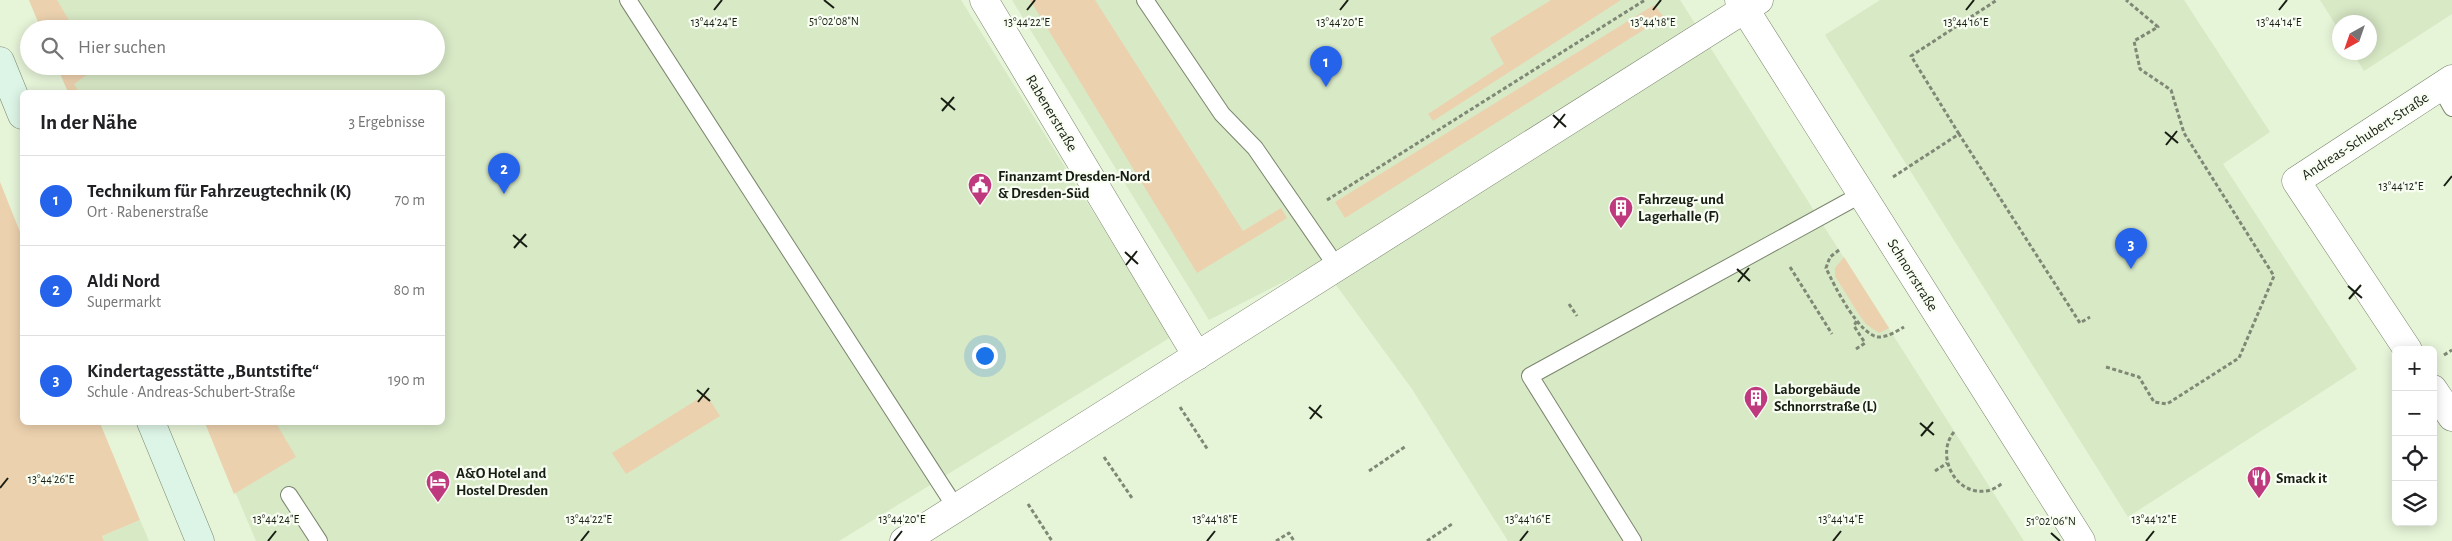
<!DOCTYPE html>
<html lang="de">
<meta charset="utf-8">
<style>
body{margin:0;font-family:"Alegreya Sans",sans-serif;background:#f6f6f6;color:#202124}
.controls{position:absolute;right:15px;bottom:15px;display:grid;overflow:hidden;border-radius:8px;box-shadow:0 2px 12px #0003}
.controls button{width:45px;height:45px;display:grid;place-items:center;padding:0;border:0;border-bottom:1px solid #e0e0e0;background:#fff;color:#202124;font:25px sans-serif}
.compass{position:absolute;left:2332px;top:15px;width:45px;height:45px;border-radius:50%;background:#fff;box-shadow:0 2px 12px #0003;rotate:220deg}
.you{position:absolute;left:984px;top:355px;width:18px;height:18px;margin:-12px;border:4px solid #fff;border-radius:50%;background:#1a73e8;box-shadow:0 0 0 8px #1a73e833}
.badge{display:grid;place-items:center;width:32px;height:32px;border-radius:50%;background:#2563eb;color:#fff;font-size:16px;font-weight:700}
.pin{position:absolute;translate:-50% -41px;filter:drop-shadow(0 1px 2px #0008)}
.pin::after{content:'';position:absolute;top:26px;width:18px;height:15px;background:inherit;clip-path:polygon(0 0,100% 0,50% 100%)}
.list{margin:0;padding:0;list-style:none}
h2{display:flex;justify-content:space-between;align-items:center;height:65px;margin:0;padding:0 20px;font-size:21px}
h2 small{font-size:16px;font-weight:400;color:#757577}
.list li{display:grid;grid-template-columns:32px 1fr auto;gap:15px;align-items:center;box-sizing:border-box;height:90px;padding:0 20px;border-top:1px solid #e0e0e0}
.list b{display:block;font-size:19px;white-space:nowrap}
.list p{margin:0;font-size:16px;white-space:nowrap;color:#757577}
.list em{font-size:16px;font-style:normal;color:#757577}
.icon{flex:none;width:28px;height:28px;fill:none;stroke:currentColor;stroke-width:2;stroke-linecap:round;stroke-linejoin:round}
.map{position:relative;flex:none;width:2452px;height:541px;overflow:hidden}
.search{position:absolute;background:#fff;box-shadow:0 2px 12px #0003;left:20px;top:20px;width:425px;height:55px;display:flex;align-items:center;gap:12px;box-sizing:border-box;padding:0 18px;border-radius:28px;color:#757577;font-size:19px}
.panel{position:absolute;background:#fff;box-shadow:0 2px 12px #0003;left:20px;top:90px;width:425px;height:335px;border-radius:8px}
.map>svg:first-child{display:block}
</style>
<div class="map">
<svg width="2452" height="541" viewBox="0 0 2452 541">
<rect width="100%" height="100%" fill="#e6f4d8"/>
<g fill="#d8e9c6">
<path d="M29,0H961L1171,337L839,541H256L206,423L442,422V92H68L57,66H436V29H41Z"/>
<path d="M1012,0H1680L2024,541H1508L1412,389L1320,263L1209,320Z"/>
<path d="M1880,0H2184L2270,132L2223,164L2357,369L2128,517L1825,35Z"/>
<path d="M2320,0H2452V14L2364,71L2353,53L2370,52V22H2340L2339,30Z"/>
<path d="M140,520L149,541H104L102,536Z"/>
</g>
<g fill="#ecd1ae">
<path d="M29,0H57L74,29H41Z"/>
<path d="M1030,0H1095L1243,231L1281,208L1287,218L1197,273Z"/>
<path d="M1551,0H1621L1433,121L1428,114L1504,64L1490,38Z"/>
<path d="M1654,5L1664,17L1345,218L1335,202Z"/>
<path d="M57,66H95L96,68L74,84L79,92H68Z"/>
<path d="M0,182L22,237V422L100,423L140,520L102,536L104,541H0Z"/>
<path d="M1844,257L1889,328L1879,333L1866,324L1858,313L1835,276V268Z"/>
<path d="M706,394L720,416L626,474L612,453Z"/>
<path d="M205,423H276L296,457L234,494Z"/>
</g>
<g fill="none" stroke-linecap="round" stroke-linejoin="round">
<defs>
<g id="service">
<path d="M628,0L956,508"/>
<path d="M1145,0L1222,114L1255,148L1337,267"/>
<path d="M2440,87L2452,108"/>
<path d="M289,495L319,541"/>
<path d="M1633,541L1530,376L1862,194"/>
</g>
<g id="minor">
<path d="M984,0L1197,356"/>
<path d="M1739,0L2081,541"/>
<path d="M2408,350L2296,181L2452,79"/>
<path d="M2433,389L2452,417"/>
<path d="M904,541L1759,0"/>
</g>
<g id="secondary">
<path d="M0,61L22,115"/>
<path d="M151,422L200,541"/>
</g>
</defs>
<use href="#service" stroke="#7a866d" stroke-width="18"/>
<use href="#minor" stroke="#7a866d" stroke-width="29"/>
<use href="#secondary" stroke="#7a866d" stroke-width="29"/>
<g stroke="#7f8875" stroke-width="3" stroke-dasharray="4 2.5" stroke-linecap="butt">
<path d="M1959,134L1911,56L1997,0"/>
<path d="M1893,177L1959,134L2080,323L2090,317"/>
<path d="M1327,200L1645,0"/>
<path d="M1839,250L1830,257L1826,268C1834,285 1859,336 1879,337C1888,337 1897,331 1904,327"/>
<path d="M1790,267L1832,334"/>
<path d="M1569,304L1577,316"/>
<path d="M1856,349L1865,343L1854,326L1857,320"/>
<path d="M2444,355L2452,350"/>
<path d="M2106,367L2139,377L2154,402L2167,404L2239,358L2274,276L2184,133L2171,90L2140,69L2134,41L2158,27L2126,0"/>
<path d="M1180,407L1208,450"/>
<path d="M1954,432C1935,455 1955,495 1985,491C1992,491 1998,486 2003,483"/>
<path d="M1104,457L1132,498"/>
<path d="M1369,471L1406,446"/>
<path d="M1935,471L1947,463"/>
<path d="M1028,504L1052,541"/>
<path d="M1276,541L1289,533L1294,541"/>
<path d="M1427,541L1452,524"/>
</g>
<use href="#service" stroke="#fff" stroke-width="16"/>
<use href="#minor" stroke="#fff" stroke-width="28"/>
<use href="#secondary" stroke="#ddf5e6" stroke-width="28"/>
</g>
<path fill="none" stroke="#181d13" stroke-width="2" d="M824,0L834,8M714,10L722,0M1027,10L1035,0M1340,10L1348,0M1653,10L1661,0M1966,10L1974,0M2279,10L2287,0M941,98L955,110M942,111L954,97M1553,115L1566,127M1554,128L1565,114M2165,132L2178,143M2166,145L2177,131M2444,186L2452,176M513,235L527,247M514,248L526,234M1125,252L1138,264M1126,265L1137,251M1737,269L1750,281M1738,282L1749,268M2348,286L2362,298M2349,299L2361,285M697,390L710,401M698,402L709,388M1309,407L1322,418M1310,419L1321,405M1920,423L1934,435M1921,436L1933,422M0,488L8,478M2051,533L2060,541M268,541L276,531M581,541L589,531M894,541L902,531M1207,541L1215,531M1520,541L1528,531M1833,541L1841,531M2146,541L2154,531"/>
<defs>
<symbol id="civic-pin" viewBox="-11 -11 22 30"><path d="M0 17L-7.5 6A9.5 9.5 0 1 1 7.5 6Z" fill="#be397d" stroke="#f9fef3"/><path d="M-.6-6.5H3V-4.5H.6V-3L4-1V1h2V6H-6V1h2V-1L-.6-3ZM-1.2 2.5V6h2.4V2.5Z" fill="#fff"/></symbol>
<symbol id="building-pin" viewBox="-11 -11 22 30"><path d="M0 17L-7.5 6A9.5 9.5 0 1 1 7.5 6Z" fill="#be397d" stroke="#f9fef3"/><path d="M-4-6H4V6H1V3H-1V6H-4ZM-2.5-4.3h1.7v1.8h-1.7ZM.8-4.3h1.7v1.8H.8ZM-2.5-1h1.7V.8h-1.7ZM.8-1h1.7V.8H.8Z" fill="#fff"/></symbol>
<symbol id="restaurant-pin" viewBox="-11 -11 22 30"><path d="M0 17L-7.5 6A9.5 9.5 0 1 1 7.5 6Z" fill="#be397d" stroke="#f9fef3"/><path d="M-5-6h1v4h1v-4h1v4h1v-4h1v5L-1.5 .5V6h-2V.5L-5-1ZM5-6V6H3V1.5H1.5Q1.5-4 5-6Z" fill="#fff"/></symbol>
<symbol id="hotel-pin" viewBox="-11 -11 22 30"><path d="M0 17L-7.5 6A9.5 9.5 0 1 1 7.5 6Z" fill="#be397d" stroke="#f9fef3"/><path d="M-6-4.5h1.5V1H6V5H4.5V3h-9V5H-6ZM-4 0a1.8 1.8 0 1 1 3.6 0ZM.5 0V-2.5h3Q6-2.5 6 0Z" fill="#fff"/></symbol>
</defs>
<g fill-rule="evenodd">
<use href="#civic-pin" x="966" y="171" width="28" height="38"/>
<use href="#building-pin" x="1607" y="194" width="28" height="38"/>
<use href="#building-pin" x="1742" y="384" width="28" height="38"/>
<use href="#restaurant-pin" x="2245" y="464" width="28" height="38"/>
<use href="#hotel-pin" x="424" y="468" width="28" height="38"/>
</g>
<g text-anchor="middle" stroke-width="4.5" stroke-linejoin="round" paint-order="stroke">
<g font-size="15" fill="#181d13" stroke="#f9fef3">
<text transform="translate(1052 113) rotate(59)" y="5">Rabenerstraße</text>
<text transform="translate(2365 136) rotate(-33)" y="5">Andreas-Schubert-Straße</text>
<text transform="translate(1913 275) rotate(58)" y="5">Schnorrstraße</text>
</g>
<g font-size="15" font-weight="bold" fill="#181d13" stroke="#f9fef3" text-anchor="start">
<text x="998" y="181">Finanzamt Dresden-Nord<tspan x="998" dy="17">&amp; Dresden-Süd</tspan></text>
<text x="1638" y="204">Fahrzeug- und<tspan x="1638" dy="17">Lagerhalle (F)</tspan></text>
<text x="1774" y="394">Laborgebäude<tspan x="1774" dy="17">Schnorrstraße (L)</tspan></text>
<text x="456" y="478">A&amp;O Hotel and<tspan x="456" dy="17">Hostel Dresden</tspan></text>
<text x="2276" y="483">Smack it</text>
</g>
</g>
<g font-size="12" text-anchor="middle" fill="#181d13" stroke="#f9fef3" stroke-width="4.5" stroke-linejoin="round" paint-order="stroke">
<text x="834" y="25">51°02'08"N</text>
<text x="714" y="26">13°44'24"E</text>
<text x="1027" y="26">13°44'22"E</text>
<text x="1340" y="26">13°44'20"E</text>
<text x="1653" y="26">13°44'18"E</text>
<text x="1966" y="26">13°44'16"E</text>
<text x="2279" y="26">13°44'14"E</text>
<text x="2401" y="190">13°44'12"E</text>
<text x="51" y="483">13°44'26"E</text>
<text x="276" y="523">13°44'24"E</text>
<text x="589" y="523">13°44'22"E</text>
<text x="902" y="523">13°44'20"E</text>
<text x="1215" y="523">13°44'18"E</text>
<text x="1528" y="523">13°44'16"E</text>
<text x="1841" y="523">13°44'14"E</text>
<text x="2154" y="523">13°44'12"E</text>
<text x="2051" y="525">51°02'06"N</text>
</g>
</svg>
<div class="controls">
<button>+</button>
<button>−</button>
<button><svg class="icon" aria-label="locate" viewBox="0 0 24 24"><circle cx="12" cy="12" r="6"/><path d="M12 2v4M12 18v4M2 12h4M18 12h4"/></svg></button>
<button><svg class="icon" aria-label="layers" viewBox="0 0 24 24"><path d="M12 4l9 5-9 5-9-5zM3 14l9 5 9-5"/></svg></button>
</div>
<svg class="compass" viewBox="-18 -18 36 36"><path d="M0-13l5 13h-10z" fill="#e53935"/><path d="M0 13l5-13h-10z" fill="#757577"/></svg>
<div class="you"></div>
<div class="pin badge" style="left:1326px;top:87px">1</div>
<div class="pin badge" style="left:504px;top:194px">2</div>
<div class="pin badge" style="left:2131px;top:269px">3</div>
<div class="search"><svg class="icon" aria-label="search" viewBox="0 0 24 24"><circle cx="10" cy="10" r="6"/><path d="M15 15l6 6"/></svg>Hier suchen</div>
<section class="panel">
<h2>In der Nähe<small>3 Ergebnisse</small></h2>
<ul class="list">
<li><span class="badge">1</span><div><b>Technikum für Fahrzeugtechnik (K)</b><p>Ort · Rabenerstraße</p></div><em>70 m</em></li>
<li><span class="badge">2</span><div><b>Aldi Nord</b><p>Supermarkt</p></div><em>80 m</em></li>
<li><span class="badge">3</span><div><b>Kindertagesstätte „Buntstifte“</b><p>Schule · Andreas-Schubert-Straße</p></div><em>190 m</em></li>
</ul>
</section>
</div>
